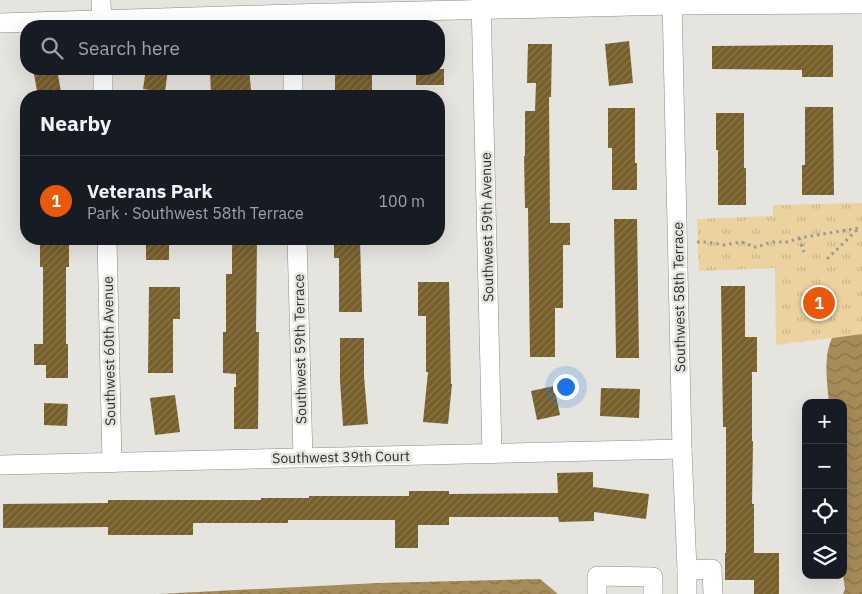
<!DOCTYPE html>
<meta charset="utf-8">
<style>
body{margin:0;font-family:"IBM Plex Sans",sans-serif;background:#242831;color:#f1f3f6}
.controls{position:absolute;right:15px;bottom:15px;display:grid;overflow:hidden;border-radius:10px;box-shadow:0 5px 20px #0002}
.controls button{width:45px;height:45px;display:grid;place-items:center;padding:0;border:0;border-bottom:1px solid #363941;background:#171b24;color:#f1f3f6;font:25px sans-serif}
.you{position:absolute;left:565px;top:386px;width:18px;height:18px;margin:-12px;border:4px solid #fff;border-radius:50%;background:#1a73e8;box-shadow:0 0 0 8px #1a73e833}
.badge{display:grid;place-items:center;width:32px;height:32px;border-radius:50%;background:#ea580c;color:#fff;font-size:16px;font-weight:700}
.pin{position:absolute;translate:-50% -50%;border:2px solid #fff;box-shadow:0 1px 5px #0006}
.list{margin:0;padding:0;list-style:none}
h2{display:flex;justify-content:space-between;align-items:center;height:65px;margin:0;padding:0 20px;font-size:21px}
h2 small{font-size:16px;font-weight:400;color:#9ea1a6}
.list li{display:grid;grid-template-columns:32px 1fr auto;gap:15px;align-items:center;box-sizing:border-box;height:90px;padding:0 20px;border-top:1px solid #363941}
.list b{display:block;font-size:19px;white-space:nowrap}
.list p{margin:0;font-size:16px;white-space:nowrap;color:#9ea1a6}
.list em{font-size:16px;font-style:normal;color:#9ea1a6}
.icon{flex:none;width:28px;height:28px;fill:none;stroke:currentColor;stroke-width:2;stroke-linecap:round;stroke-linejoin:round}
.map{position:relative;flex:none;width:862px;height:594px;overflow:hidden}
.search{position:absolute;background:#171b24;box-shadow:0 5px 20px #0002;left:20px;top:20px;width:425px;height:55px;display:flex;align-items:center;gap:12px;box-sizing:border-box;padding:0 18px;border-radius:20px;color:#9ea1a6;font-size:19px}
.panel{position:absolute;background:#171b24;box-shadow:0 5px 20px #0002;left:20px;top:90px;width:425px;height:155px;border-radius:20px}
.map>svg:first-child{display:block}
</style>
<div class="map">
<svg width="862" height="594" viewBox="0 0 862 594">
<defs>
<pattern id="grass-tufts" width="24" height="20" patternUnits="userSpaceOnUse" patternTransform="scale(1.25)"><rect width="24" height="20" fill="#ecd29e"/><path d="M3 7l-1-3M5 7V3M7 7l1-3M15 17l-1-3M17 17v-4M19 17l1-3" fill="none" stroke="#cbb588"/></pattern>
<pattern id="water-waves" width="16" height="10" patternUnits="userSpaceOnUse" patternTransform="scale(1.25)"><rect width="16" height="10" fill="#a68c58"/><path d="M0 5q4-4 8 0t8 0" fill="none" stroke="#887349"/></pattern>
<pattern id="building-hatch" width="6" height="6" patternUnits="userSpaceOnUse" patternTransform="scale(1.25)"><rect width="6" height="6" fill="#775f2a"/><path d="M-1 1l2-2M0 6l6-6M5 7l2-2" fill="none" stroke="#8a7850"/></pattern>
</defs>
<rect width="100%" height="100%" fill="#e6e4df"/>
<path fill="url(#grass-tufts)" d="M862,203V334L776,345L775,268L699,271L697,219L773,216V205Z"/>
<g fill="url(#water-waves)">
<path d="M862,334V594H843L845,589L843,575V403H829C827,381 823,358 832,338Z"/>
<path d="M540,579L558,594H158L378,583Z"/>
</g>
<g fill="url(#building-hatch)">
<path d="M629,41L633,83L609,86L605,44Z"/>
<path d="M528,44H552L551,97H549L550,223H570V245H563V308H555V357H530L528,208H525L524,156H525V111H535L536,83H527Z"/>
<path d="M802,45H833V77H802V70L712,69V46Z"/>
<path d="M33,69H57L61,92L38,96Z"/>
<path d="M146,69H168L165,92L143,89Z"/>
<path d="M210,69H249L251,90L239,91L240,96H211Z"/>
<rect x="335" y="69" width="37" height="23"/>
<rect x="416" y="69" width="28" height="16"/>
<path d="M805,107H833L834,195H802V165H805Z"/>
<path d="M608,108H635V163H637V190H612V148H608Z"/>
<path d="M716,113H744V168H746V205H718V150H716Z"/>
<path d="M614,219H637L639,358H616Z"/>
<path d="M40,239H69V267H66V344H68V378H46V365H34V344H43V267H40Z"/>
<rect x="146" y="239" width="23" height="21"/>
<path d="M232,239H257L256,332H259L258,429H234V387H236V374L223,373V332H226V274H232Z"/>
<path d="M334,239H360L362,312H339V258H334Z"/>
<path d="M418,282H449L451,384H452L448,424L423,422L428,372H426V316H418Z"/>
<path d="M721,286H745V337H757V372H752V441H753L752,504H754V553H779V594H754V580H725V553H726V427H723Z"/>
<path d="M149,287H180V319H173V373H148Z"/>
<path d="M340,338H364V376L368,424L343,426L340,381Z"/>
<path d="M554,386L560,415L537,420L531,391Z"/>
<path d="M601,388L640,389L639,418L600,416Z"/>
<path d="M175,395L180,432L155,435L150,398Z"/>
<path d="M44,403L68,404L67,426L44,425Z"/>
<path d="M593,472V487L649,494L646,519L594,512V521L559,522L558,517H449V525H418V548H395V520H288V523H193V535H108V527L3,528V504L108,503V500H261V498H309V496H409V491H449V494L558,493L557,473Z"/>
</g>
<g fill="none" stroke-linecap="round" stroke-linejoin="round">
<defs>
<g id="minor">
<path d="M101,0L102,26"/>
<path d="M481,0L492,454"/>
<path d="M672,0L682,449L687,570V594"/>
<path d="M0,23L291,14L673,5L862,4"/>
<path d="M103,69V96"/>
<path d="M293,69V96"/>
<path d="M107,239L112,463"/>
<path d="M297,239L303,458"/>
<path d="M0,465L682,449"/>
<path d="M687,570L712,569L713,594"/>
<path d="M597,594V576L653,577V594"/>
</g>
</defs>
<use href="#minor" stroke="#8c8a86" stroke-width="20"/>
<g stroke="#9b9995" stroke-width="3" stroke-dasharray="2.5 4" stroke-linecap="butt">
<path d="M799,238L804,252"/>
<path d="M697,242H707L724,245L741,242L746,243L753,247H757L771,242H788L799,238L859,228L826,260"/>
</g>
<use href="#minor" stroke="#fff" stroke-width="19"/>
</g>
<g text-anchor="middle" stroke-width="5" stroke-linejoin="round" paint-order="stroke">
<g font-size="14" fill="#302f2d" stroke="#e6e4df">
<text transform="translate(487 227) rotate(-91)" y="5">Southwest 59th Avenue</text>
<text transform="translate(679 297) rotate(-91)" y="5">Southwest 58th Terrace</text>
<text transform="translate(300 349) rotate(-91)" y="5">Southwest 59th Terrace</text>
<text transform="translate(109 351) rotate(-91)" y="5">Southwest 60th Avenue</text>
<text transform="translate(341 457) rotate(-1)" y="5">Southwest 39th Court</text>
</g>
</g>
</svg>
<div class="controls">
<button>+</button>
<button>−</button>
<button><svg class="icon" aria-label="locate" viewBox="0 0 24 24"><circle cx="12" cy="12" r="6"/><path d="M12 2v4M12 18v4M2 12h4M18 12h4"/></svg></button>
<button><svg class="icon" aria-label="layers" viewBox="0 0 24 24"><path d="M12 4l9 5-9 5-9-5zM3 14l9 5 9-5"/></svg></button>
</div>
<div class="you"></div>
<div class="pin badge" style="left:819px;top:303px">1</div>
<div class="search"><svg class="icon" aria-label="search" viewBox="0 0 24 24"><circle cx="10" cy="10" r="6"/><path d="M15 15l6 6"/></svg>Search here</div>
<section class="panel">
<h2>Nearby<small></small></h2>
<ul class="list">
<li><span class="badge">1</span><div><b>Veterans Park</b><p>Park · Southwest 58th Terrace</p></div><em>100 m</em></li>
</ul>
</section>
</div>
